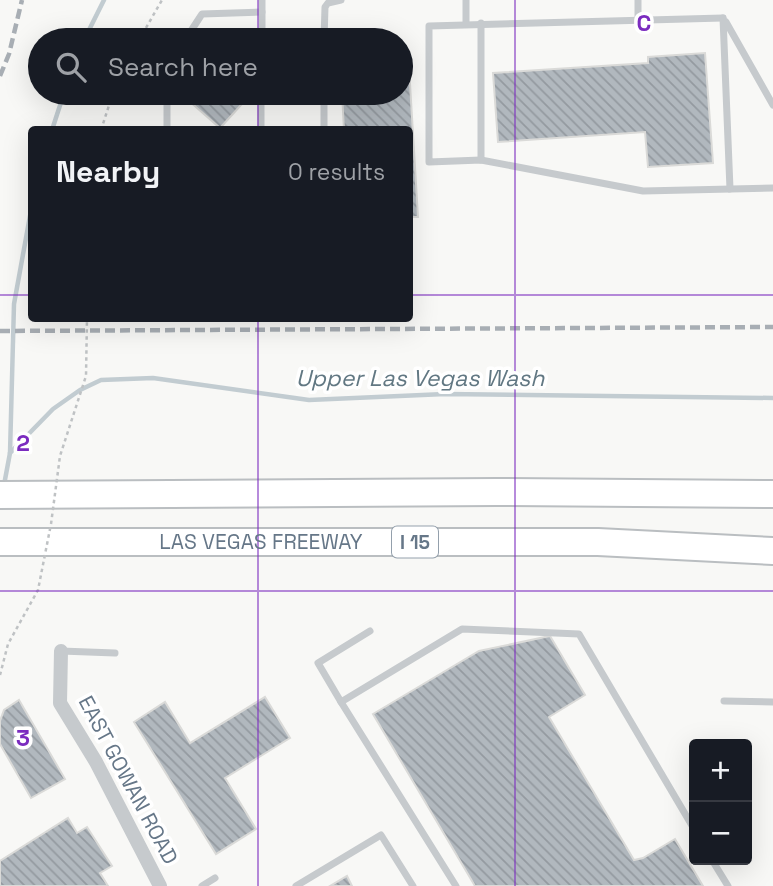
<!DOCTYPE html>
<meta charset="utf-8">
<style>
body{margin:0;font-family:"Space Grotesk",sans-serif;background:#242831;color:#f1f3f6}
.controls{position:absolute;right:21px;bottom:21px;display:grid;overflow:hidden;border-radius:7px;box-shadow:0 7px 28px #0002}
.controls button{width:63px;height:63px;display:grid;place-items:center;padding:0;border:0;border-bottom:2px solid #363941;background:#171b24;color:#f1f3f6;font:35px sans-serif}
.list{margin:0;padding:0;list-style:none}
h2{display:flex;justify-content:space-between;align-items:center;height:91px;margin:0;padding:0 28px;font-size:30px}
h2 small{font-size:23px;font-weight:400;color:#9ea1a6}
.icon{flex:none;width:38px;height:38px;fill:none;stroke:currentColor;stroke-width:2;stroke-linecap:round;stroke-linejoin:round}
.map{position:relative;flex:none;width:773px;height:886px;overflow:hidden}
.search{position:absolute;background:#171b24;box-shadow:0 7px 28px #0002;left:28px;top:28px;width:385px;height:77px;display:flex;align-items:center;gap:18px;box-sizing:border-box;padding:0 24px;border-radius:38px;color:#9ea1a6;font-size:26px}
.panel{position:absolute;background:#171b24;box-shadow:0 7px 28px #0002;left:28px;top:126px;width:385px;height:196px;border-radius:7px}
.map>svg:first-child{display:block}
</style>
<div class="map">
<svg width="773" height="886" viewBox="0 0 773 886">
<defs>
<pattern id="building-back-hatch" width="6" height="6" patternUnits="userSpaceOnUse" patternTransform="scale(1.75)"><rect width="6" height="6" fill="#b1b8be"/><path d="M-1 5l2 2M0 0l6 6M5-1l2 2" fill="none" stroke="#949aa0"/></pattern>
</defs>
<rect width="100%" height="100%" fill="#f8f8f6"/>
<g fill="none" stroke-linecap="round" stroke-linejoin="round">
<g stroke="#c2ccd1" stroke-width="4.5">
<path d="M84,40L104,0"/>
<path d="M52,130L64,93"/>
<path d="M10,453L53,409L80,390L101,380L153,378L309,400L445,394L773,398"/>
<path d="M4,485L10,453L14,304L32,205"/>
</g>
</g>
<g fill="url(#building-back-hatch)" stroke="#dadad8" stroke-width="2">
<path d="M705,53L713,163L648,167L645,132L498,142L493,73L648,63V57Z"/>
<path d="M401,67H409L418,217H410V130H344L342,93H401Z"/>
<path d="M180,93H252L220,128Z"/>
<path d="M550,636L585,695L549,717L634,860L643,858L675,839L703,886H475L373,714L479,651Z"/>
<path d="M265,697L290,738L225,778L256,829L216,854L134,722L165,702L190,743Z"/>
<path d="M19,700L65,779L31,798L0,744V721L4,710Z"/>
<path d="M68,818L77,833L87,827L112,866L100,873L108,886H0V861Z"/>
<path d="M347,876L352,886H330Z"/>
</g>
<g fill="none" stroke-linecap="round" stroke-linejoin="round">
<defs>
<g id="motorway">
<path d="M0,495L496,492L773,494"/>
<path id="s1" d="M0,542H598L773,551"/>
</g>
</defs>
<use href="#motorway" stroke="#babec1" stroke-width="30"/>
<g stroke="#bfc2c4" stroke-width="2.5" stroke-dasharray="3.5 3.5" stroke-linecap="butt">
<path d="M139,40L162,0"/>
<path d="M101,130L113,93"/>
</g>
<g stroke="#c6cacd" stroke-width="7">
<path d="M466,0V24"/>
<path d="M723,18L429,26V162L481,160L643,191L773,188"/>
<path d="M723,18L730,189"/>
<path d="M638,20V0"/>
<path d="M726,22L773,105"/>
<path d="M481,23V160"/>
<path d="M185,40L202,14L262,12"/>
<path d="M262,40V0"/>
<path d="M324,40L325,7L328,3L341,0"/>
<path d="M167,93V130"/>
<path d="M261,130V93"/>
<path d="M324,130V93"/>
<path d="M61,651L115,653"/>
<path d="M724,701L773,702"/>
<path d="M341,702L318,663L370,631"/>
<path d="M712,860L728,886"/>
<path d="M202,886L215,878"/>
<path d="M296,886L381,835L413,886"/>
<path d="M456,886L341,702L462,629L579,634L694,829"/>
</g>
<path stroke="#c6cacd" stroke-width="14" d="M61,651L60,703L96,762L160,886"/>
<use href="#motorway" stroke="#fff" stroke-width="26"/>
<g stroke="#a8aeb4" stroke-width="4.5" stroke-dasharray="10 5" stroke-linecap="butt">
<path d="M0,76L9,54L22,0"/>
<path d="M0,331L773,327"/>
</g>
<path stroke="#bfc2c4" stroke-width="2.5" stroke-dasharray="3.5 3.5" stroke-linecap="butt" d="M0,675L8,644L38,590L51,524L60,456L86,376L87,318"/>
</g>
<path fill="none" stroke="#7b2cbf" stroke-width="2" stroke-opacity="0.55" d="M258,0V40M515,0V886M258,93V130M0,295H32M410,295H773M258,318V886M0,591H773"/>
<g text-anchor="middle" stroke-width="7" stroke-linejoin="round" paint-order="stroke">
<rect fill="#fff" stroke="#94a0ac" stroke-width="2" x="392" y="526.5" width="46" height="31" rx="5"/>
<g font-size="19" font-weight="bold" fill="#678">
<text x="415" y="549">I 15</text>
</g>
<g font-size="21" fill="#678" stroke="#fff">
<text dy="7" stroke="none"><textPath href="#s1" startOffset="261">LAS VEGAS FREEWAY</textPath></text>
<text transform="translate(128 780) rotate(62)" y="7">EAST GOWAN ROAD</text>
</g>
<g font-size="23" font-style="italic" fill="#627883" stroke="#fff">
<text x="420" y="386">Upper Las Vegas Wash</text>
</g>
</g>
<g font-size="23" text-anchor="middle" font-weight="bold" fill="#7b2cbf" stroke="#fff" stroke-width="7" stroke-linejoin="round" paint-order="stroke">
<text x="644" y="31">C</text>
<text x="23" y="451">2</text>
<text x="23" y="746">3</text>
</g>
</svg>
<div class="controls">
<button>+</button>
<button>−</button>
</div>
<div class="search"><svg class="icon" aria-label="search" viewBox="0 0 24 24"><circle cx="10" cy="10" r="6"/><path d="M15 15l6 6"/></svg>Search here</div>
<section class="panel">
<h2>Nearby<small>0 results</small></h2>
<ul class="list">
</ul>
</section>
</div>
